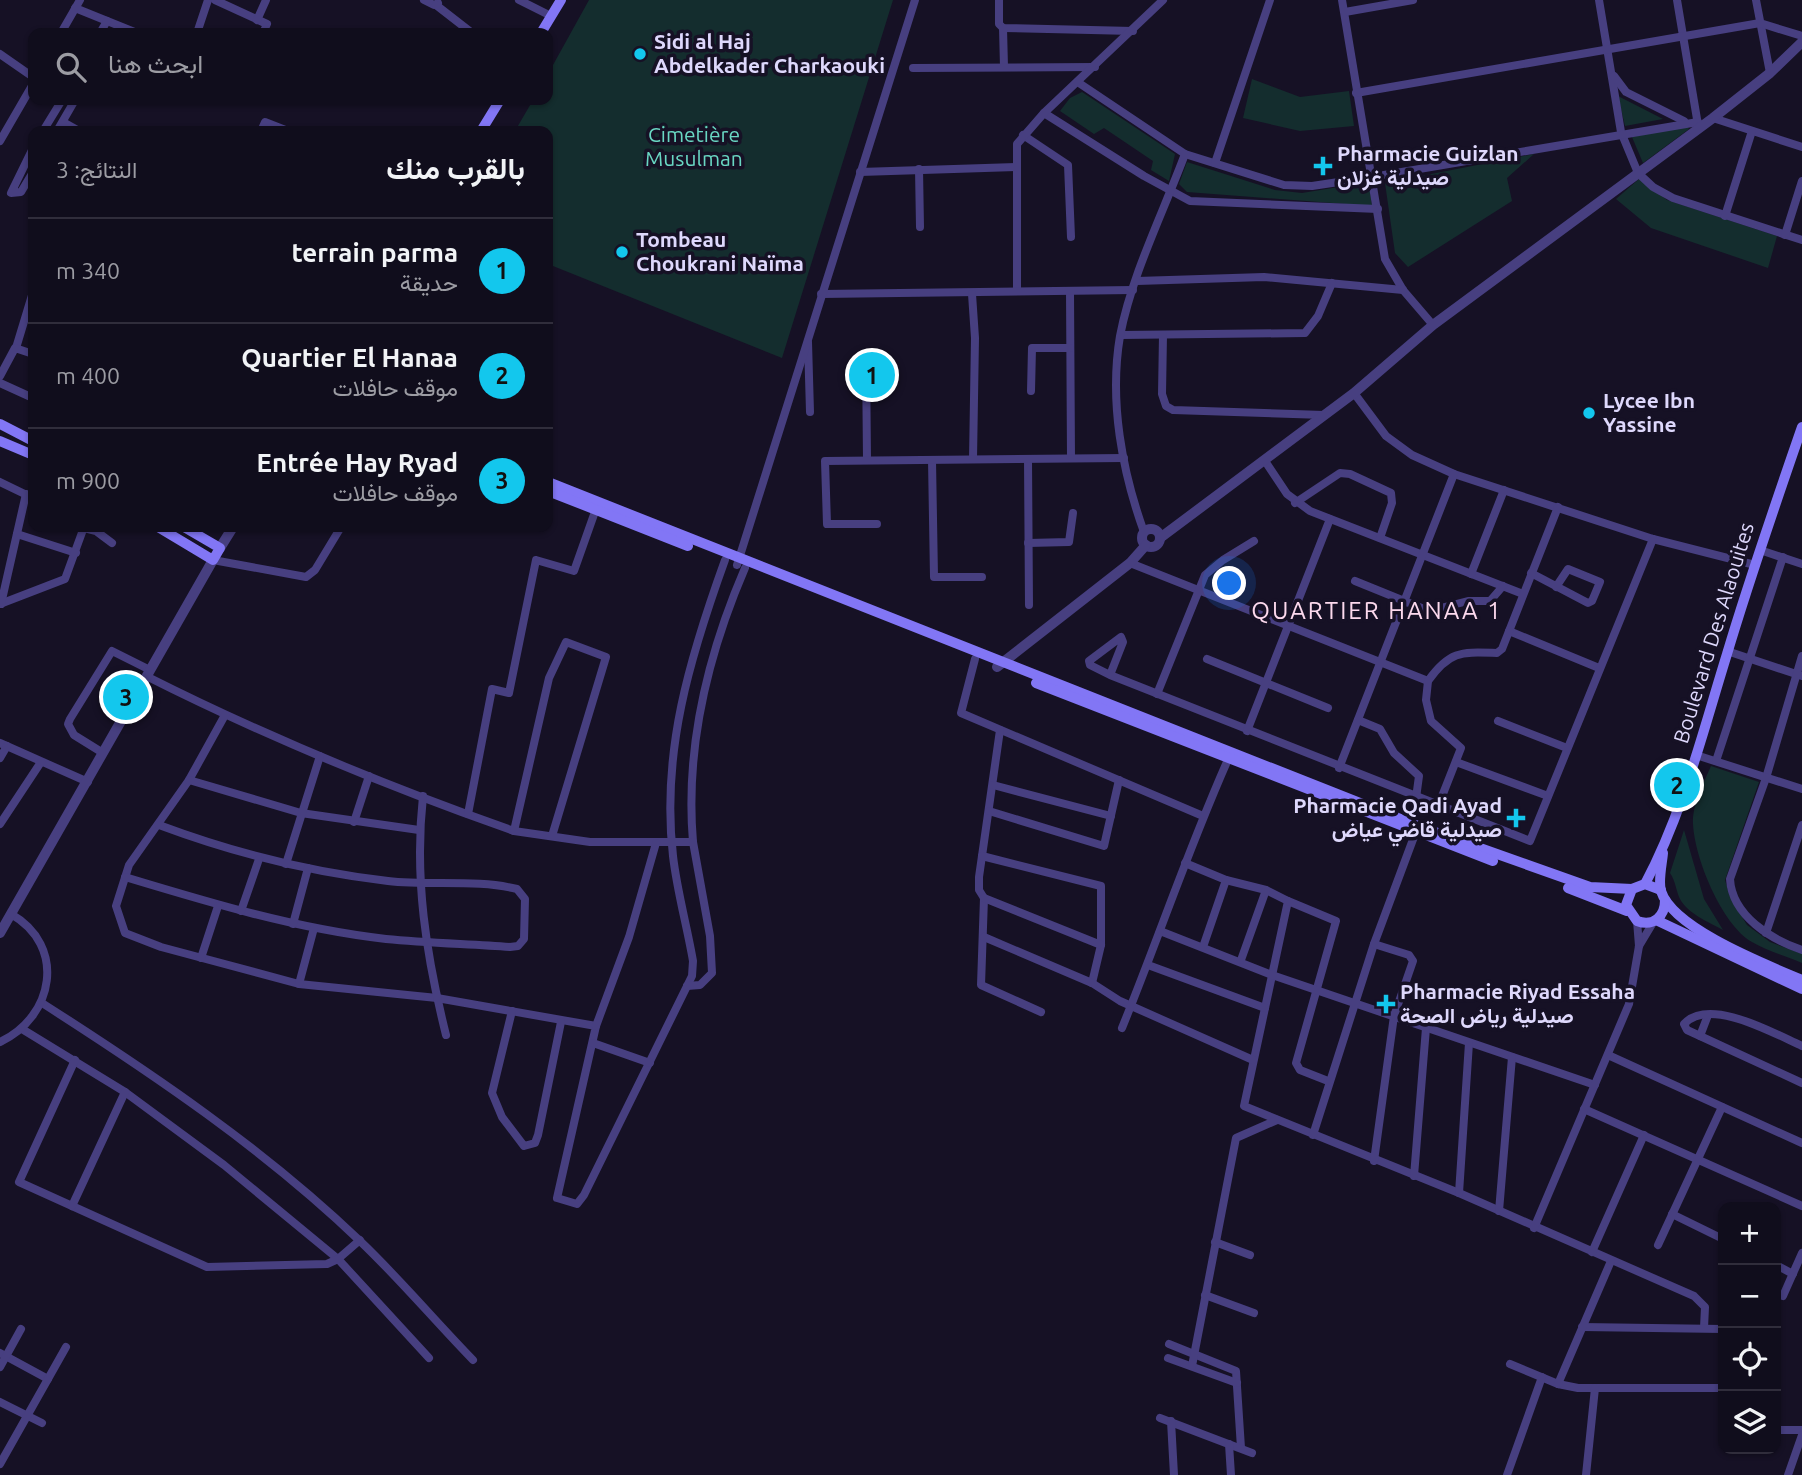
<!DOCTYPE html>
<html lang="ar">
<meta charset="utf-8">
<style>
body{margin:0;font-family:Ubuntu,Vazirmatn,sans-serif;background:#191625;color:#f1f3f6;direction:rtl}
.controls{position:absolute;right:21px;bottom:21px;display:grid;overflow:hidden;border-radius:14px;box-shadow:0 2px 5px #0004}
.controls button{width:63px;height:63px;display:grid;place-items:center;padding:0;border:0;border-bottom:2px solid #302d3b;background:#100d1c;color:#f1f3f6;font:35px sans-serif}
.you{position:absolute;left:1230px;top:584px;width:24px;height:24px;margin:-18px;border:5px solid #fff;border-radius:50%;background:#1a73e8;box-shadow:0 0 0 10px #1a73e833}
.badge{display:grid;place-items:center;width:46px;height:46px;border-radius:50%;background:#13c7ed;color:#111;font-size:23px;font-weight:700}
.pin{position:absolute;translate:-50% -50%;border:4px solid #fff;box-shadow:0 2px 7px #0006}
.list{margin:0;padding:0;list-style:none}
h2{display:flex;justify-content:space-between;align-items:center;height:91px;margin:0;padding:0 28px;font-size:30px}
h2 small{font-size:23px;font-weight:400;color:#9c9ca3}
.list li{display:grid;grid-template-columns:46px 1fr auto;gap:21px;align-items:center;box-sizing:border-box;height:105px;padding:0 28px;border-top:2px solid #302d3b}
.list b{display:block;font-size:26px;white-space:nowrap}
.list p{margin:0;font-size:23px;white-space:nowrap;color:#9c9ca3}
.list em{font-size:23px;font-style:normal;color:#9c9ca3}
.icon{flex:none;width:38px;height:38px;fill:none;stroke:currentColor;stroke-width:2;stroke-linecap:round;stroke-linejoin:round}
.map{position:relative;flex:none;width:1802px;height:1475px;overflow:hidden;direction:ltr}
.search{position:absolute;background:#100d1c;box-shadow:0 2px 5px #0004;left:28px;top:28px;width:525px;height:77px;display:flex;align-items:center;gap:18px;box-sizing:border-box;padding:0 24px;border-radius:14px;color:#9c9ca3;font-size:26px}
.panel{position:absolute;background:#100d1c;box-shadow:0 2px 5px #0004;left:28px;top:126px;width:525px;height:406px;border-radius:14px;direction:rtl}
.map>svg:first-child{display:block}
</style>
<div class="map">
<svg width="1802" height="1475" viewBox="0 0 1802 1475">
<rect width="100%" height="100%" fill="#161125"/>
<g fill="#142d2e">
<path d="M589,0H893L782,358L548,264V131H515L533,100H548V74Z"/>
<path d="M1252,79L1300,97L1349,91L1354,126L1300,131L1243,118Z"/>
<path d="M1082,92L1175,154L1169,181L1151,170L1153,161L1104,128L1094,134L1060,111L1070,98Z"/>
<path d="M1618,96L1663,119L1625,126Z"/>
<path d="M1686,125L1689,129L1643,163L1632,137Z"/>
<path d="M1534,154L1507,178L1512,201L1408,267L1395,253L1385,183Z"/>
<path d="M1187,162L1275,190L1302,193L1369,182L1372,206L1187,192L1179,184Z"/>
<path d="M1639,179L1667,200L1777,236L1768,268L1651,228L1616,199Z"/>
<path d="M1711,766L1759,782L1725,880L1730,897L1747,925L1770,942L1802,954V963C1786,956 1767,951 1752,942C1721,925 1691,851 1693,817C1695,799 1704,782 1711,766Z"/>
<path d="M1684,830L1704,899L1723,930C1709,922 1688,914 1680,899C1676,891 1676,882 1670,873Z"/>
</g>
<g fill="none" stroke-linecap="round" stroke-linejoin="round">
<g stroke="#473f80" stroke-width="8">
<path d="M215,0L267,24L263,33"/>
<path d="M424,0L434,5L438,3"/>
<path d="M519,0L551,16"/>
<path d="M999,0V24L1003,28L1133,31"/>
<path d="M1342,0L1385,259L1403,290L1433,325"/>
<path d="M1599,0L1621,132L1638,173L1653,187L1673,198L1802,240"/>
<path d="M1677,0L1698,125"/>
<path d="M1756,0L1770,73"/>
<path d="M436,5L472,33"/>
<path d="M75,8L137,33"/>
<path d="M1345,12L1413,0"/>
<path d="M257,20L266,0"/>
<path d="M1003,28L1004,67"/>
<path d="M61,33L80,0"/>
<path d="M100,33L107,21"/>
<path d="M197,33L208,0"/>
<path d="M0,54L33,77"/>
<path d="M913,68L1095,67"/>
<path d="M1614,76L1626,92L1684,121"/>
<path d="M1079,83L1185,154L1284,185L1312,186L1372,177L1698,122"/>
<path d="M1356,93L1760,23L1802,36"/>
<path d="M1044,113L1144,176L1190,201L1378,209"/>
<path d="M1713,118L1802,147"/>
<path d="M63,122L79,131"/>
<path d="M43,131L62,100"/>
<path d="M57,131L75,100"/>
<path d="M261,131L265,122L288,131"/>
<path d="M1023,135L1068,165L1071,237"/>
<path d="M0,141L33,84"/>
<path d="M33,148L11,193L21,192L33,172"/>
<path d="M1215,163L1270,0"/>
<path d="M919,169L920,227"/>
<path d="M860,172L1016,167"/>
<path d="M1725,216L1752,131"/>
<path d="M1785,235L1802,181"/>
<path d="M1137,281L1264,277L1403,290"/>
<path d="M1017,291V144L1044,113L1163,0"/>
<path d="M1070,292L1071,458"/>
<path d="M821,294L1133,290"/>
<path d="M972,294L975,338L973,459"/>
<path d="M1121,335L1305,333L1318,316L1332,283"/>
<path d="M1163,335L1162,394L1166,406L1173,410L1324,415"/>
<path d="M808,342L810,412"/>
<path d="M16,348L33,292"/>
<path d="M866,357L867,460"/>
<path d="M0,376L15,348L33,354"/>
<path d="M0,383L33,398"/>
<path d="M1031,391L1032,348H1070"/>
<path d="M1354,393L1386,436L1412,455L1454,474L1653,539L1755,565"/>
<path d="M1028,459L1029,605"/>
<path d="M932,460L934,577H982"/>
<path d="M1265,461L1287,494L1310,511L1523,594"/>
<path d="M0,482L33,498"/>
<path d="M1295,503L1340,473L1350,474L1391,493L1392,503L1380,538"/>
<path d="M877,524H827L825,461L1124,458"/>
<path d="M84,528L96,531L112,543"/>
<path d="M1144,532C1122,471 1109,401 1120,336C1132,274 1163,213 1185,154"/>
<path d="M17,534L76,553"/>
<path d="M1028,543L1069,542L1073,513"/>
<path d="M1760,550L1802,564"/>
<path d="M213,560L306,577L315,570L341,527"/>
<path d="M1130,563L1428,681"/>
<path d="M737,565L915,0"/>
<path d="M1531,573L1588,603L1592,601L1600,582L1568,569L1556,587"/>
<path d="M1471,574L1504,490"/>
<path d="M1355,581L1429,611L1468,601H1490L1503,586"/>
<path d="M0,604L65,579L84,527"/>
<path d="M1,604L26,494"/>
<path d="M1509,631L1599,668"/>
<path d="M1727,651L1802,676"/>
<path d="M1802,656L1766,778L1730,879C1732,916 1772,940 1802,950"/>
<path d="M975,659L961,713L1203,816"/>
<path d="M1207,659L1328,708"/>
<path d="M1110,675L1123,642L1121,637L1089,661L1090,665L1110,675L1530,841L1653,539"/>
<path d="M146,676C265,736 389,787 514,831"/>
<path d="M1157,694L1205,575L1223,560L1254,541"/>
<path d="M225,715L189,780L129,865L116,906L125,933L161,947L299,984L437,998L596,1026L557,1198L577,1204L584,1195L692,976L693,961C687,926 677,891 673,856C661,752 690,657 725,560"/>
<path d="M1358,720L1380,729L1394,753L1419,776L1416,798"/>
<path d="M1498,721L1567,748"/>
<path d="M1000,730L979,877V890L984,898L981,985L1041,1012"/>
<path d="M1247,731L1330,519"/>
<path d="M0,743L88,782"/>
<path d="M103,753L74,735L68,724L70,719L112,651L150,670"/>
<path d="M1696,755L1802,789"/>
<path d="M0,758L7,746"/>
<path d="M1716,761L1783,557"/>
<path d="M1456,762L1548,796"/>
<path d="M1339,768L1454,474"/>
<path d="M189,780L301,813L419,830"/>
<path d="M993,785L1111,816"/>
<path d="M423,796C414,878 426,955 446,1035"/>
<path d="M1439,804L1461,748L1431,721L1426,700L1428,681C1450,650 1462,652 1497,653L1502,649L1558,507"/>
<path d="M989,811L1104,846L1119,780"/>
<path d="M468,814L492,689L509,693L536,560L574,571L597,506"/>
<path d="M354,822L369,776"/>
<path d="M0,824L41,762"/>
<path d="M552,836L606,657L566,642L549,678L514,831L590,842H693C685,748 708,654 745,568"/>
<path d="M982,856L1101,886V945L1092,983"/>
<path d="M1185,863L1226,880L1266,890L1288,901L1244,1106L1459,1193L1694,1296L1705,1307L1704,1328"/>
<path d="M286,864L320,756"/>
<path d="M125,877C211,903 297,929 386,939C427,943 469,944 510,947L518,946L524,939L525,899L517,889C476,879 430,886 388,881C309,872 234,853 159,825"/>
<path d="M984,898L1101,945"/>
<path d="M1288,901L1336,921L1296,1063L1300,1070L1328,1081"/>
<path d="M241,911L259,859"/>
<path d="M293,924L308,868"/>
<path d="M1160,931L1272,975L1595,1085"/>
<path d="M1766,933L1802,825"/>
<path d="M984,937L1092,983L1120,1001L1253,1060"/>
<path d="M1639,946L1654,921"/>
<path d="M1203,947L1226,880"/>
<path d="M201,958L218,906"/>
<path d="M1241,960L1266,890"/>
<path d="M1148,965L1265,1008"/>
<path d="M299,984L314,928"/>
<path d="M687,986L700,985L712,973L710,936L693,842"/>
<path d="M42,1003C153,1074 264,1149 360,1241C399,1278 435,1321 473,1360"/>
<path d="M512,1011L492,1093L502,1117L524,1146L535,1143L538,1135L561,1022"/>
<path d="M596,1026L629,937L656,843"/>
<path d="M1122,1028C1159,937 1190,844 1230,755"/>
<path d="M22,1029L125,1092L224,1165L338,1259L429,1358"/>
<path d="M1700,1036L1708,1015"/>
<path d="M0,1042C54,1017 67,946 11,914"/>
<path d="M593,1043L650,1063"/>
<path d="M1802,1046C1775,1034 1709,996 1684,1024L1687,1030L1802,1083"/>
<path d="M1608,1055L1802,1143"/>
<path d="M75,1060L19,1182L207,1267L327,1264L338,1259L360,1240"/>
<path d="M1584,1109L1802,1206"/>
<path d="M1313,1135L1374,944L1418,826"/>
<path d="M1374,1161L1394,1016L1413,961L1409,955L1374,944"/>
<path d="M1414,1176L1426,1028"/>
<path d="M1459,1193L1469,1043"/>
<path d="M72,1206L125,1092"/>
<path d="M1499,1211L1512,1057"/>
<path d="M1672,1214L1723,1239"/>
<path d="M1534,1228L1629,1004L1639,946L1637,921"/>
<path d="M1215,1242L1250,1255"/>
<path d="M1658,1245L1722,1107"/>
<path d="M1592,1252L1644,1135"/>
<path d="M1776,1265L1793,1274"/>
<path d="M1205,1295L1254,1313"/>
<path d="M1783,1296L1802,1253"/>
<path d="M1582,1327L1723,1329"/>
<path d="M1169,1344L1236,1371L1241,1448"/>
<path d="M0,1353L48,1379"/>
<path d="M1168,1358L1237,1383"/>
<path d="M1510,1364L1558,1384L1578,1388H1723"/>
<path d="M1192,1366L1236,1138L1277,1120"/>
<path d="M0,1367L21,1329"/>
<path d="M1558,1384L1611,1261"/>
<path d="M0,1402L42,1423"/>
<path d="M1160,1418L1252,1453"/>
<path d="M1171,1421L1174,1475"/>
<path d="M1776,1430H1802"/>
<path d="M1229,1444L1231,1475"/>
<path d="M0,1464L66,1347"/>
<path d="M1507,1475L1542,1377"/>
<path d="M1586,1475L1595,1388"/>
<path d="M1788,1475L1802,1435"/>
</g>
<g stroke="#473f80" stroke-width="10">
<circle cx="1151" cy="538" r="9"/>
<path d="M1160,538L1354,393L1433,325L1713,118L1770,73L1802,42"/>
<path d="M220,548L233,527"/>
<path d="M997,667L1130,563L1146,545"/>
<path d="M0,933L213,560"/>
</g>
<g stroke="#8276f5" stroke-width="10">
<path d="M541,33L561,0"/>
<path d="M481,131L500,100"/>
<path d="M0,424L33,441"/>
<path d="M0,441L33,455"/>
<path d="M548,482L1418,826L1590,887L1632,889L1645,884L1661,890"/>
<path d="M548,491L688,546"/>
<path d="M158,527L213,560L220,548L184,527"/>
<path d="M1036,683L1493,861"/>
<path d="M1663,853C1662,864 1658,881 1661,891C1673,929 1767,965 1802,980"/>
<path d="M1645,884C1683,813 1703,731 1727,654C1750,577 1776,502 1802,427"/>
<path d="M1568,888L1627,911"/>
<path d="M1632,889L1626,905L1637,921C1653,927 1665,917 1665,900"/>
<path d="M1656,920L1802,989"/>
</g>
</g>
<g fill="#13c7ed" stroke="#161125" stroke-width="2.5">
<circle cx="640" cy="54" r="7"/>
<path d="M1319.5 155.5h7v7h7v7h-7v7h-7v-7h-7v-7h7z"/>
<circle cx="622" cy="252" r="7"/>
<circle cx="1589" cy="413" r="7"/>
<path d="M1512.5 807.5h7v7h7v7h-7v7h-7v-7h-7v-7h7z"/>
<path d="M1382.5 993.5h7v7h7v7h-7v7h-7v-7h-7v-7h7z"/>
</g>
<g text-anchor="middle" stroke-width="7" stroke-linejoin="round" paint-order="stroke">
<g font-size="21" font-weight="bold" fill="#ded8fc" stroke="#161125" text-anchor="start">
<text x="654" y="49">Sidi al Haj<tspan x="654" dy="24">Abdelkader Charkaouki</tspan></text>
<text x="1337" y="161">Pharmacie Guizlan<tspan x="1337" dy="24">صيدلية غزلان</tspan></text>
<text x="636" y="247">Tombeau<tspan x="636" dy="24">Choukrani Naïma</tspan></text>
<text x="1603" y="408">Lycee Ibn<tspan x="1603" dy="24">Yassine</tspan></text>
<text x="1502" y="813" text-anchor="end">Pharmacie Qadi Ayad<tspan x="1502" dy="24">صيدلية قاضي عياض</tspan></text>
<text x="1400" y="999">Pharmacie Riyad Essaha<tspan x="1400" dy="24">صيدلية رياض الصحة</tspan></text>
</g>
<g font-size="21" fill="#69d7c3" stroke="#161125">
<text x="694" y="142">Cimetière<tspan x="694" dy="24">Musulman</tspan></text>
</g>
<g font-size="21" fill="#ded8fc" stroke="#161125">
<text transform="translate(1714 633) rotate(-73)" y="7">Boulevard Des Alaouites</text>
</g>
<g font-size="24" letter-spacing="2" fill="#fcd9ed" stroke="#161125">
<text x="1377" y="619">QUARTIER HANAA 1</text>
</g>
</g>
</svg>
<div class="controls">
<button>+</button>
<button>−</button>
<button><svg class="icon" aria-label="locate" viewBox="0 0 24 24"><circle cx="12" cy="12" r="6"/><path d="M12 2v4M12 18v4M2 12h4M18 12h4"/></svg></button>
<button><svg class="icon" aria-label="layers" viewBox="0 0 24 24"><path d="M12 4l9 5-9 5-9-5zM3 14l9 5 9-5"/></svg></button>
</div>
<div class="you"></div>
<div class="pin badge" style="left:872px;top:375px">1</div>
<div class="pin badge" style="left:1677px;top:785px">2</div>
<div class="pin badge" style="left:126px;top:697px">3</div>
<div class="search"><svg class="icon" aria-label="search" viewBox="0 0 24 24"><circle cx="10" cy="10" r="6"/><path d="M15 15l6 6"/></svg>ابحث هنا</div>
<section class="panel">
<h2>بالقرب منك<small>النتائج: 3</small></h2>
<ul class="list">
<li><span class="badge">1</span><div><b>terrain parma</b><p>حديقة</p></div><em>340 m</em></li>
<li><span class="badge">2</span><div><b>Quartier El Hanaa</b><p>موقف حافلات</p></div><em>400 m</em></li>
<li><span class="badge">3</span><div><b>Entrée Hay Ryad</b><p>موقف حافلات</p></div><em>900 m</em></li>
</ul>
</section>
</div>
